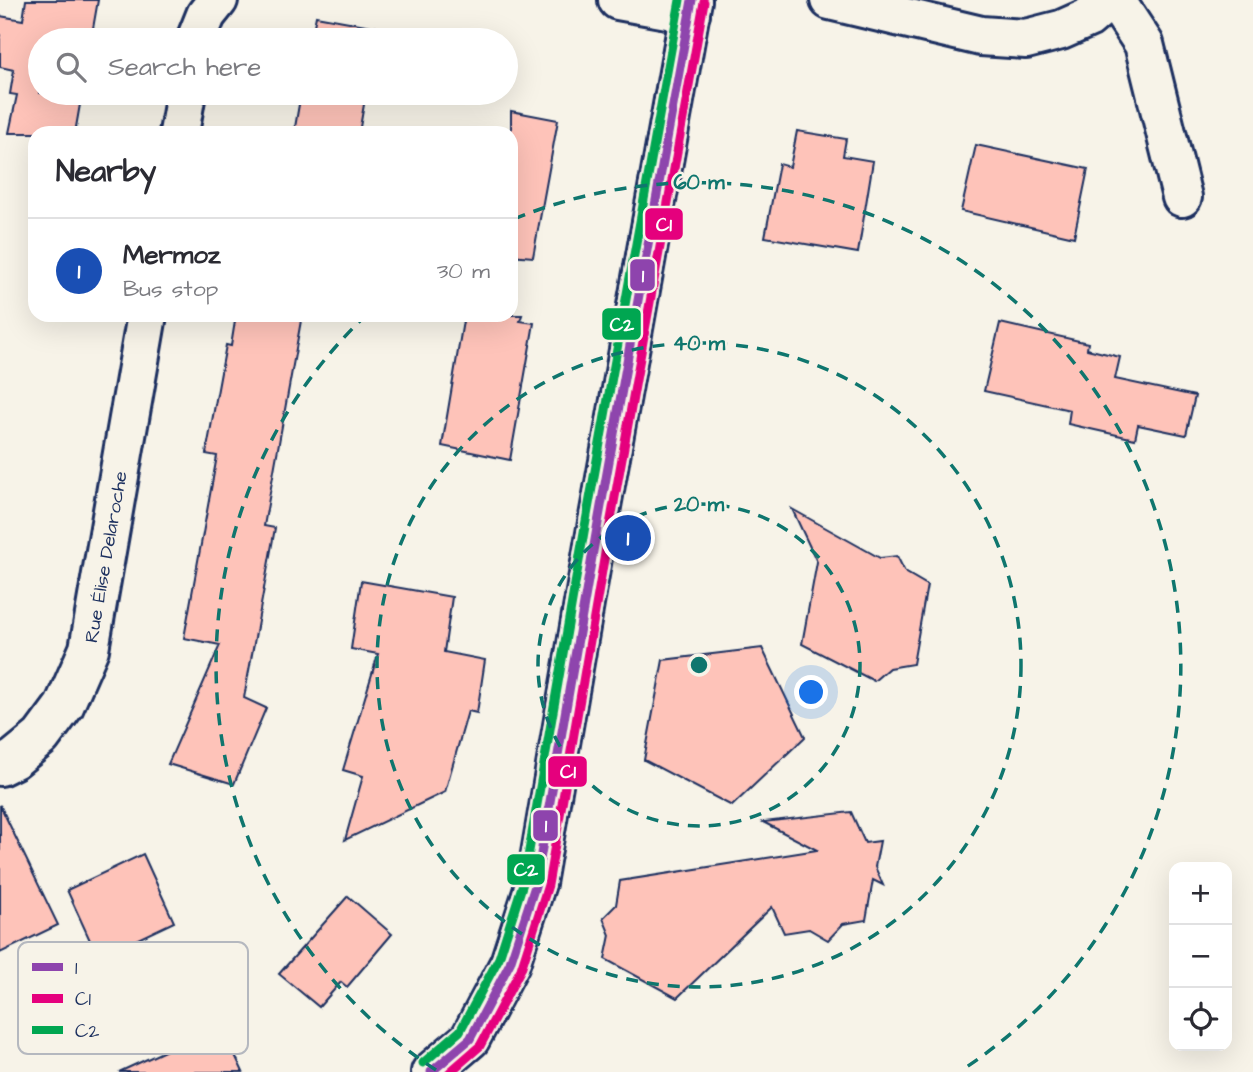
<!DOCTYPE html>
<meta charset="utf-8">
<style>
body{margin:0;font-family:"Architects Daughter",sans-serif;background:#f7f7f7;color:#2b2b33}
.controls{position:absolute;right:21px;bottom:21px;display:grid;overflow:hidden;border-radius:14px;box-shadow:0 7px 28px #0002}
.controls button{width:63px;height:63px;display:grid;place-items:center;padding:0;border:0;border-bottom:2px solid #e1e1e2;background:#fff;color:#2b2b33;font:35px sans-serif}
.you{position:absolute;left:812px;top:693px;width:24px;height:24px;margin:-18px;border:5px solid #fff;border-radius:50%;background:#1a73e8;box-shadow:0 0 0 10px #1a73e833}
.badge{display:grid;place-items:center;width:46px;height:46px;border-radius:50%;background:#0b8043;color:#fff;font-size:23px;font-weight:700}
.pin{position:absolute;translate:-50% -50%;border:4px solid #fff;box-shadow:0 2px 7px #0006}
.list{margin:0;padding:0;list-style:none}
h2{display:flex;justify-content:space-between;align-items:center;height:91px;margin:0;padding:0 28px;font-size:30px}
h2 small{font-size:23px;font-weight:400;color:#7c7c81}
.list li{display:grid;grid-template-columns:46px 1fr auto;gap:21px;align-items:center;box-sizing:border-box;height:105px;padding:0 28px;border-top:2px solid #e1e1e2}
.list b{display:block;font-size:26px;white-space:nowrap}
.list p{margin:0;font-size:23px;white-space:nowrap;color:#7c7c81}
.list em{font-size:23px;font-style:normal;color:#7c7c81}
.icon{flex:none;width:38px;height:38px;fill:none;stroke:currentColor;stroke-width:2;stroke-linecap:round;stroke-linejoin:round}
.map{position:relative;flex:none;width:1253px;height:1072px;overflow:hidden}
.search{position:absolute;background:#fff;box-shadow:0 7px 28px #0002;left:28px;top:28px;width:490px;height:77px;display:flex;align-items:center;gap:18px;box-sizing:border-box;padding:0 24px;border-radius:38px;color:#7c7c81;font-size:26px}
.panel{position:absolute;background:#fff;box-shadow:0 7px 28px #0002;left:28px;top:126px;width:490px;height:196px;border-radius:21px}
.map>svg:first-child{display:block}
</style>
<div class="map">
<svg width="1253" height="1072" viewBox="0 0 1253 1072">
<rect width="100%" height="100%" fill="#f7f3e8"/>
<filter id="ink" filterUnits="userSpaceOnUse"><feTurbulence type="fractalNoise" baseFrequency=".0143" numOctaves="2"/><feDisplacementMap in="SourceGraphic" scale="14" xChannelSelector="R" yChannelSelector="G"/><feConvolveMatrix kernelMatrix="1 2 1 2 8 2 1 2 1" color-interpolation-filters="sRGB"/></filter>
<g filter="url(#ink)">
<g fill="#fec3b9" stroke="#1b2f5e" stroke-width="2">
<path d="M26,0H98L91,40H40V93H82L75,133H9L17,95L10,94L14,70L0,67V16L23,20Z"/>
<path d="M316,16L377,27L375,40H311Z"/>
<path d="M301,93H366L359,133H294Z"/>
<path d="M511,111L558,120L533,257L511,255Z"/>
<path d="M797,131L846,139L843,156L873,161L858,253L765,237L779,164L790,167Z"/>
<path d="M976,145L1088,169L1074,237L961,211Z"/>
<path d="M236,315H302L264,526L275,528L244,698L266,708L234,784L168,764L220,645L184,638L217,456L206,454L226,345L231,346Z"/>
<path d="M464,315H522L520,321L534,323L510,460L442,446Z"/>
<path d="M1000,323L1088,343L1087,349L1120,357L1115,379L1195,396L1186,435L1138,425L1135,439L1068,424L1070,410L984,391Z"/>
<path d="M792,509L880,558L897,556L905,572L927,585L913,664L889,668L874,681L802,644L817,562Z"/>
<path d="M361,581L452,597L444,652L485,660L477,713L468,711L445,792L345,840L363,776L343,770L378,654L351,649Z"/>
<path d="M762,648L805,737L732,806L644,760L663,660Z"/>
<path d="M0,805L58,925L0,953Z"/>
<path d="M851,812L865,843L880,841L875,867L883,885L873,880L866,920L843,924L828,940L809,929L784,933L772,907L677,998L605,959L610,935L603,918L616,905L620,881L817,850L763,822Z"/>
<path d="M143,854L174,922L98,958L67,890Z"/>
<path d="M348,896L392,934L347,987L341,982L319,1007L279,974Z"/>
<path d="M221,1025L243,1072H119Z"/>
</g>
<g fill="none" stroke-linecap="round" stroke-linejoin="round">
<defs>
<g id="street">
<path d="M618,0L690,13"/>
<path d="M830,0L981,36L1026,39L1061,30L1088,18L1109,0"/>
<path d="M1115,0L1144,44L1182,197"/>
<path d="M196,40L206,15L218,0"/>
<path d="M179,133L186,93"/>
<path id="s1" d="M0,766L14,759L41,737L64,706L89,649L147,315"/>
<path d="M431,1072L470,1039L510,963L536,883L596,534L692,0"/>
</g>
</defs>
<use href="#street" stroke="#1b2f5e" stroke-width="44"/>
<use href="#street" stroke="#f7f3e8" stroke-width="38"/>
<defs>
<path id="bus-1" d="M431,1072L470,1039L510,963L536,883L596,534L692,0"/>
<path id="bus-2" d="M450,1072L480,1046L521,969L548,885L608,536L704,2"/>
<path id="bus-3" d="M423,1063L460,1031L499,958L524,880L584,532L680,0"/>
</defs>
<use href="#bus-1" stroke="#f7f3e8" stroke-width="14"/>
<use href="#bus-2" stroke="#f7f3e8" stroke-width="14"/>
<use href="#bus-3" stroke="#f7f3e8" stroke-width="14"/>
<use href="#bus-1" stroke="#8e44ad" stroke-width="9"/>
<use href="#bus-2" stroke="#e5007d" stroke-width="9"/>
<use href="#bus-3" stroke="#00a651" stroke-width="9"/>
</g>
</g>
<g fill="none" stroke="#0f766e" stroke-width="3.5" stroke-dasharray="12 9">
<circle cx="699" cy="665" r="161"/>
<circle cx="699" cy="665" r="322"/>
<path d="M436 1070A483 483 0 0 1 363 318M514 219A483 483 0 0 1 962 1070"/>
</g>
<g text-anchor="middle" stroke-width="5" stroke-linejoin="round" paint-order="stroke">
<g font-size="19" fill="#1b2f5e" stroke="#f7f3e8">
<text dy="7" stroke="none"><textPath href="#s1" startOffset="245">Rue Élise Delaroche</textPath></text>
</g>
</g>
<rect x="18" y="942" width="230" height="112" rx="10" fill="#f7f3e8" stroke="#b5b8bf" stroke-width="2"/>
<rect x="32" y="963" width="31" height="8" fill="#8e44ad"/>
<rect x="32" y="994" width="31" height="9" fill="#e5007d"/>
<rect x="32" y="1026" width="31" height="8" fill="#00a651"/>
<g font-size="19" fill="#1b2f5e">
<text x="75" y="974">1</text>
<text x="75" y="1005">C1</text>
<text x="75" y="1037">C2</text>
</g>
<circle cx="699" cy="665" r="10" fill="#0f766e" stroke="#f7f3e8" stroke-width="3.5"/>
<g font-size="21" text-anchor="middle" font-weight="bold" fill="#0f766e" stroke="#f7f3e8" stroke-width="5" stroke-linejoin="round" paint-order="stroke">
<text x="699" y="189">60 m</text>
<text x="699" y="350">40 m</text>
<text x="699" y="511">20 m</text>
</g>
<g stroke="#f7f3e8" stroke-width="2.5">
<rect x="644" y="207" width="40" height="34" rx="7" fill="#e5007d"/>
<rect x="629" y="258" width="27" height="34" rx="7" fill="#8e44ad"/>
<rect x="601" y="307" width="41" height="34" rx="7" fill="#00a651"/>
<rect x="547" y="755" width="41" height="33" rx="7" fill="#e5007d"/>
<rect x="532" y="809" width="27" height="33" rx="7" fill="#8e44ad"/>
<rect x="506" y="853" width="40" height="33" rx="7" fill="#00a651"/>
</g>
<g font-size="19" text-anchor="middle" font-weight="bold" fill="#fff">
<text x="664" y="231">C1</text>
<text x="643" y="282">1</text>
<text x="622" y="331">C2</text>
<text x="568" y="778">C1</text>
<text x="546" y="832">1</text>
<text x="526" y="876">C2</text>
</g>
</svg>
<div class="controls">
<button>+</button>
<button>−</button>
<button><svg class="icon" aria-label="locate" viewBox="0 0 24 24"><circle cx="12" cy="12" r="6"/><path d="M12 2v4M12 18v4M2 12h4M18 12h4"/></svg></button>
</div>
<div class="you"></div>
<div class="pin badge" style="left:628px;top:538px;background:#1a4fb4">1</div>
<div class="search"><svg class="icon" aria-label="search" viewBox="0 0 24 24"><circle cx="10" cy="10" r="6"/><path d="M15 15l6 6"/></svg>Search here</div>
<section class="panel">
<h2>Nearby<small></small></h2>
<ul class="list">
<li><span class="badge" style="background:#1a4fb4">1</span><div><b>Mermoz</b><p>Bus stop</p></div><em>30 m</em></li>
</ul>
</section>
</div>
